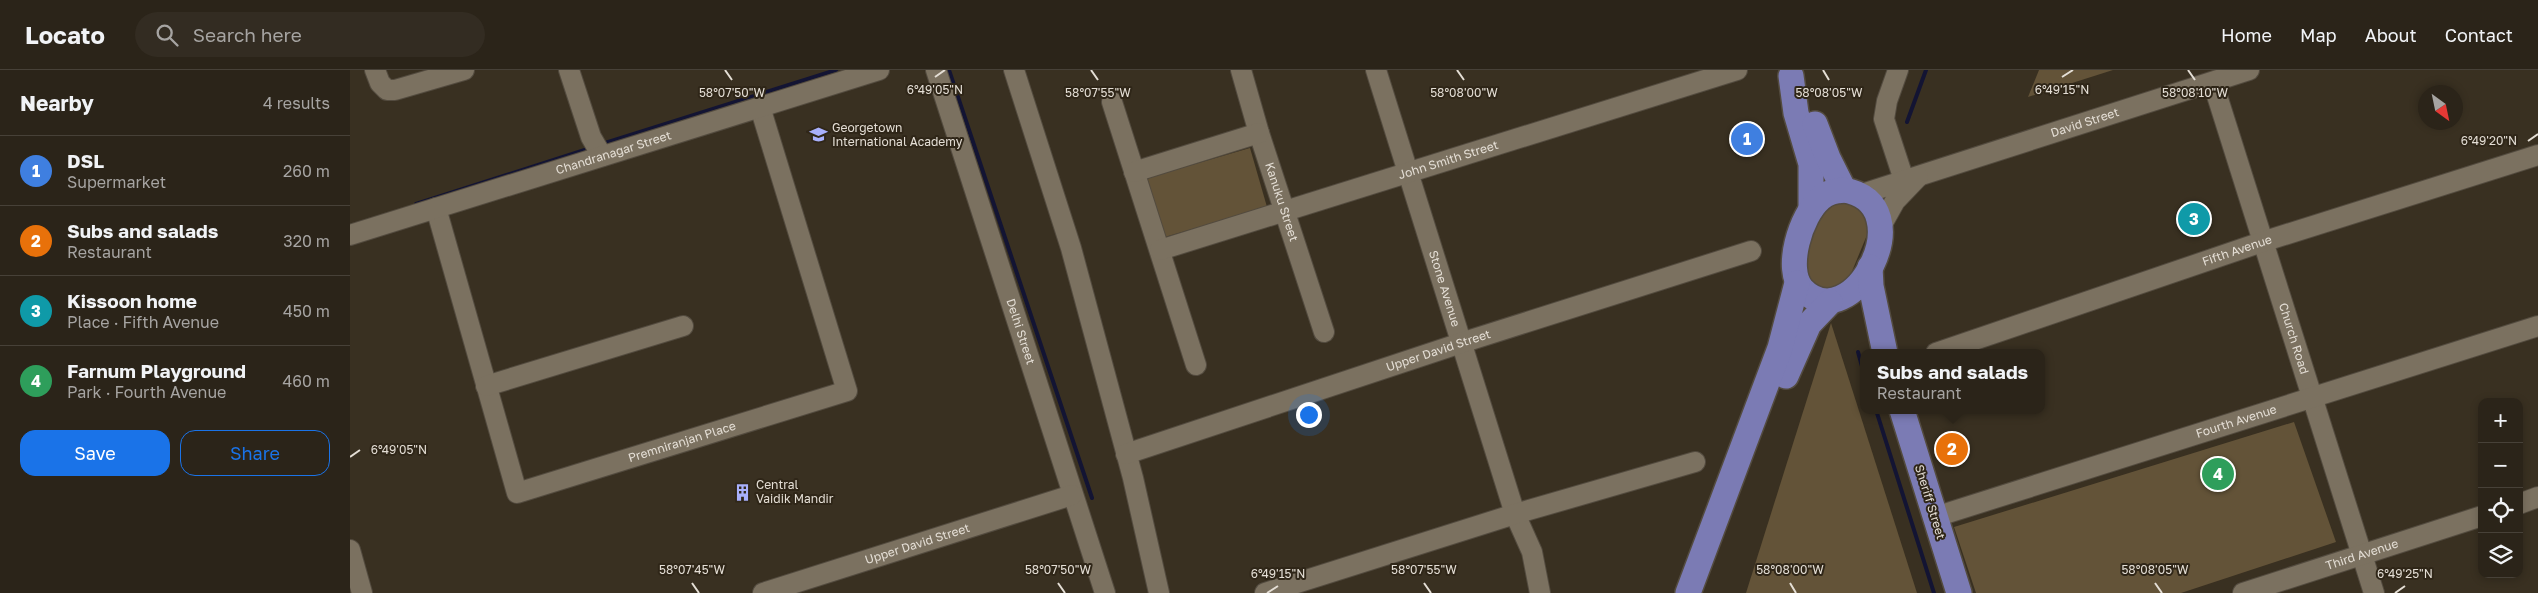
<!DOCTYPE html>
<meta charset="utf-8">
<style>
body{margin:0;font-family:"Golos Text",sans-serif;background:#332c22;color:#f1f3f6}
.controls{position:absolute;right:15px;bottom:15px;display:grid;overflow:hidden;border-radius:10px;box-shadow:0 2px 8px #0003}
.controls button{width:45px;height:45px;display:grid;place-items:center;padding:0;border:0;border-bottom:1px solid #474138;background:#2b2419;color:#f1f3f6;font:25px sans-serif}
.compass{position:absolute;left:2068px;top:15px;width:45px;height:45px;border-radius:50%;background:#2b2419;box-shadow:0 2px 8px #0003;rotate:147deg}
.you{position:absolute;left:958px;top:344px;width:18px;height:18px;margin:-12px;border:4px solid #fff;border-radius:50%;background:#1a73e8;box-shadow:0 0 0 8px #1a73e833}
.badge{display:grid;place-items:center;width:32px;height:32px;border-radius:50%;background:#1a73e8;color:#fff;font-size:16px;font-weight:700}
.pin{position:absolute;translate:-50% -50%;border:2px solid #fff;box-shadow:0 1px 5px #0006}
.popup{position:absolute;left:1510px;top:279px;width:185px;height:65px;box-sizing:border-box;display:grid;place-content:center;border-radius:10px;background:#2b2419;filter:drop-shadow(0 1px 4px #0005);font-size:16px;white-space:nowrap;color:#a6a4a2}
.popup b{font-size:19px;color:#f1f3f6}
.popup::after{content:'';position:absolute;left:50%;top:100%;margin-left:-10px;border:10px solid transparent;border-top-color:#2b2419}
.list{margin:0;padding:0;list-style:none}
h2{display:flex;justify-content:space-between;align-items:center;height:65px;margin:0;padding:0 20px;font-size:21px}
h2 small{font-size:16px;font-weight:400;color:#a6a4a2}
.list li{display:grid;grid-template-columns:32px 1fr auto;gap:15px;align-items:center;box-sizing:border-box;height:70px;padding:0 20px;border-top:1px solid #474138}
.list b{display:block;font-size:19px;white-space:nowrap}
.list p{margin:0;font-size:16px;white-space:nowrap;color:#a6a4a2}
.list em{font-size:16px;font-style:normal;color:#a6a4a2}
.actions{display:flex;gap:10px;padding:15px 20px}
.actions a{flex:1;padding:11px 0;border:1px solid #1a73e8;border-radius:15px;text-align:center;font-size:18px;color:#1a73e8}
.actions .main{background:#1a73e8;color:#fff}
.icon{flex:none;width:28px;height:28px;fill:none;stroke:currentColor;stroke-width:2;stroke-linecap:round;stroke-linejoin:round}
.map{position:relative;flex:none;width:2188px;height:523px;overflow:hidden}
header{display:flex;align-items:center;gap:30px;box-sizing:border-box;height:70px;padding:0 25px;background:#2b2419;border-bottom:1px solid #474138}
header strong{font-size:24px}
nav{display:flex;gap:28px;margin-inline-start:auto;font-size:18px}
.search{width:350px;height:45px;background:#332c22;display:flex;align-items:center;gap:12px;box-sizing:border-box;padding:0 18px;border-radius:28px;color:#a6a4a2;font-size:19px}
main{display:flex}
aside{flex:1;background:#2b2419}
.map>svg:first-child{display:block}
</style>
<header>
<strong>Locato</strong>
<div class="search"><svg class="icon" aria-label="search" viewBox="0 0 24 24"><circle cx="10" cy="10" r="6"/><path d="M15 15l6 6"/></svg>Search here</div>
<nav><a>Home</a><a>Map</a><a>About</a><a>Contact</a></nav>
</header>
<main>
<aside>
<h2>Nearby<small>4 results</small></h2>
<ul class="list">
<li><span class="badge" style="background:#3f7fe0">1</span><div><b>DSL</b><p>Supermarket</p></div><em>260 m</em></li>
<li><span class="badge" style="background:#e8710a">2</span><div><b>Subs and salads</b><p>Restaurant</p></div><em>320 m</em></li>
<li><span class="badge" style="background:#0f9aa8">3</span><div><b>Kissoon home</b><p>Place · Fifth Avenue</p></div><em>450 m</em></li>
<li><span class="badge" style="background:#2e9e5b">4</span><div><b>Farnum Playground</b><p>Park · Fourth Avenue</p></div><em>460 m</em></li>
</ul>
<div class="actions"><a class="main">Save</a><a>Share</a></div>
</aside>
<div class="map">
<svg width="2188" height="523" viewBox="0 0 2188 523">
<rect width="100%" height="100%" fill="#393021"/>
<g fill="#635338">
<path d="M1689,0H1763L1678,27Z"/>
<path d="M900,78L917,137L815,167L797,108Z"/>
<path d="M1488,131L1504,133L1517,148V165L1498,211L1479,219L1465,215L1456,204L1455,187L1470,147L1474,140Z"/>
<path d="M1481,253L1567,523H1396Z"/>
<path d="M1944,352L1986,472L1831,523H1626L1604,457Z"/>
</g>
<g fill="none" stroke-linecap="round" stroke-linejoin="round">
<g stroke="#131433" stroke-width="4">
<path d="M599,0L742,428"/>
<path d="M1557,52L1576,0"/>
<path d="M252,74L486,0"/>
<path d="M66,134L241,78"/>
<path d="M1508,282L1513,300"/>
<path d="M1526,340L1584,523"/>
</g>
<defs>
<g id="minor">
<path d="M25,0L30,13L37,20H45L114,0"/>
<path d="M219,0L241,67L252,86"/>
<path id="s1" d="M586,0L755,523"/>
<path d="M664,0L721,178L783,408L809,523"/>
<path id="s2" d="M891,0L909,63L974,262"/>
<path id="s3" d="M1026,0L1165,444L1182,482L1190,523"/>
<path d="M1548,0L1537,31L1534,49L1554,110"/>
<path id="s4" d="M1863,13L2024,523"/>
<path d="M762,32L846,295"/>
<path d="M784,102L909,63"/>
<path id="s5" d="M1512,124L1899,0"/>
<path id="s6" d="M86,138L167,423L497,321L410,37"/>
<path d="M1531,156L1545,131L1568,107"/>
<path id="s7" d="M0,165L529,0"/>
<path id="s8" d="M810,180L1387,0"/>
<path id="s9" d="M1586,283L1912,172L2188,85"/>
<path d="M136,316L333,256"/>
<path id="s10" d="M776,384L1111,273L1401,181"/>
<path d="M2169,434L2188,427"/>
<path id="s11" d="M1585,447L2188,256"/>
<path d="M0,480L12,523"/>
<path id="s12" d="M413,523L722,425"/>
<path d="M915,523L1165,444L1345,392"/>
<path id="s13" d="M1893,523L2132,446"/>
</g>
<g id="major">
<path d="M1441,6L1446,43L1461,94V139"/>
<path d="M1465,54L1478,88L1494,120"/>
<path d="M1494,120C1575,133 1502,272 1452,219C1434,199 1451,145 1470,129C1477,122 1485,121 1494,120Z"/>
<path d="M1520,197L1521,216L1535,283"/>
<path d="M1436,306L1459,254L1480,232"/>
<path d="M1552,340L1609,523"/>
<path d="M1338,523L1430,278L1447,213"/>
</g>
</defs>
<use href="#minor" stroke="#534b3f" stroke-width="22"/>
<use href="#major" stroke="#534b3f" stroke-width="28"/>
<use href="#minor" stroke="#7b7160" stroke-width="20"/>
<use href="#major" stroke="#7b7bb4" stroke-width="25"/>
</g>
<path fill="none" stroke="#e4ded5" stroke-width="2" d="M375,0L382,10M741,0L748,10M1107,0L1114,10M1473,0L1479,10M1838,0L1845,10M585,7L595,0M1712,7L1723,0M2178,71L2188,64M0,387L10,380M342,513L349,523M708,513L715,523M1074,513L1081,523M1440,513L1446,523M1805,513L1812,523M917,523L928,516M2045,523L2055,516"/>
<defs>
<symbol id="school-bare" viewBox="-9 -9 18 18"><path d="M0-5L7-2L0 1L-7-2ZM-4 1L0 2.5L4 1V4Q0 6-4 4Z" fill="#a8b0fc" stroke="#2f2618" stroke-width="2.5" paint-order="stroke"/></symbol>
<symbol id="building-bare" viewBox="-9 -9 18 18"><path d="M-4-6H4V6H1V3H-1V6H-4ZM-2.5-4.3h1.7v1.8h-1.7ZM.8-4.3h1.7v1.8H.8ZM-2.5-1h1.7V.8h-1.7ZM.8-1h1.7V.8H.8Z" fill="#a8b0fc" stroke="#2f2618" stroke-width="2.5" paint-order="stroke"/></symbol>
</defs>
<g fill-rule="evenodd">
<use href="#school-bare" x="456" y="52" width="25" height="25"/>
<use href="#building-bare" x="380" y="410" width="25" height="25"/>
</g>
<g text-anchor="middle" stroke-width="4" stroke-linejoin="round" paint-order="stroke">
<g font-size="12" fill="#e4ded5" stroke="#2f2618">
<text dy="4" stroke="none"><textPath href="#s5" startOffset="234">David Street</textPath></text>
<text dy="4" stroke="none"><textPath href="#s7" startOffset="276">Chandranagar Street</textPath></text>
<text dy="4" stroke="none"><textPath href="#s8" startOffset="302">John Smith Street</textPath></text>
<text dy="4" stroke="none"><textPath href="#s2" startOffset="138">Kanuku Street</textPath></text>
<text dy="4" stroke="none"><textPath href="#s9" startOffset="318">Fifth Avenue</textPath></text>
<text dy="4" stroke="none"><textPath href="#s3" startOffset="229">Stone Avenue</textPath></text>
<text dy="4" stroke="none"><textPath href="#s1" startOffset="275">Delhi Street</textPath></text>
<text dy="4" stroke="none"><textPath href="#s4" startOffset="268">Church Road</textPath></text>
<text dy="4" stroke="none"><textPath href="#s10" startOffset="329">Upper David Street</textPath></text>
<text dy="4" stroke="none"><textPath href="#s11" startOffset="316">Fourth Avenue</textPath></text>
<text dy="4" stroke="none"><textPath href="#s6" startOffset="469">Premniranjan Place</textPath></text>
<text transform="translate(1580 432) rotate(73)" y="4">Sheriff Street</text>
<text dy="4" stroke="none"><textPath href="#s12" startOffset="162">Upper David Street</textPath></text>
<text dy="4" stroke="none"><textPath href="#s13" startOffset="125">Third Avenue</textPath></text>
</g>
<g font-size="12" fill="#e4ded5" stroke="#2f2618" text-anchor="start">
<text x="482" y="62">Georgetown<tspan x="482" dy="14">International Academy</tspan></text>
<text x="406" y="419">Central<tspan x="406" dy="14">Vaidik Mandir</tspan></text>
</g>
</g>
<g font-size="12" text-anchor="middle" fill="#e4ded5" stroke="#2f2618" stroke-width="4" stroke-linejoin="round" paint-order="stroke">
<text x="585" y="24">6°49'05"N</text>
<text x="1712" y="24">6°49'15"N</text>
<text x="382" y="27">58°07'50"W</text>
<text x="748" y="27">58°07'55"W</text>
<text x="1114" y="27">58°08'00"W</text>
<text x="1845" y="27">58°08'10"W</text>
<text x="1479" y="27">58°08'05"W</text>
<text x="2139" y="75">6°49'20"N</text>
<text x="49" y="384">6°49'05"N</text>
<text x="342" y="504">58°07'45"W</text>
<text x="708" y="504">58°07'50"W</text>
<text x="1074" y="504">58°07'55"W</text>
<text x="1440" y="504">58°08'00"W</text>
<text x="1805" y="504">58°08'05"W</text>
<text x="928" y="508">6°49'15"N</text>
<text x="2055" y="508">6°49'25"N</text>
</g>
</svg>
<div class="controls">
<button>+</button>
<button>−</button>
<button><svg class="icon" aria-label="locate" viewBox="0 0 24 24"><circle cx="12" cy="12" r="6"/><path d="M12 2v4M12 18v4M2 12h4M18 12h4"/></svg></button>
<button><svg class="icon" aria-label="layers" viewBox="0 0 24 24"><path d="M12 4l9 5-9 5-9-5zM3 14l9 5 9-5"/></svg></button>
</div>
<svg class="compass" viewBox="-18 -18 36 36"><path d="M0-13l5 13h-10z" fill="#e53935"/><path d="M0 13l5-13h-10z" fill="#a6a4a2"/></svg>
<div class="you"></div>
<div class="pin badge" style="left:1397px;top:69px;background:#3f7fe0">1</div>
<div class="pin badge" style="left:1602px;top:379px;background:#e8710a">2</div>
<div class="popup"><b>Subs and salads</b>Restaurant</div>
<div class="pin badge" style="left:1844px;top:149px;background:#0f9aa8">3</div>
<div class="pin badge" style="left:1868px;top:404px;background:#2e9e5b">4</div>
</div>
</main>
